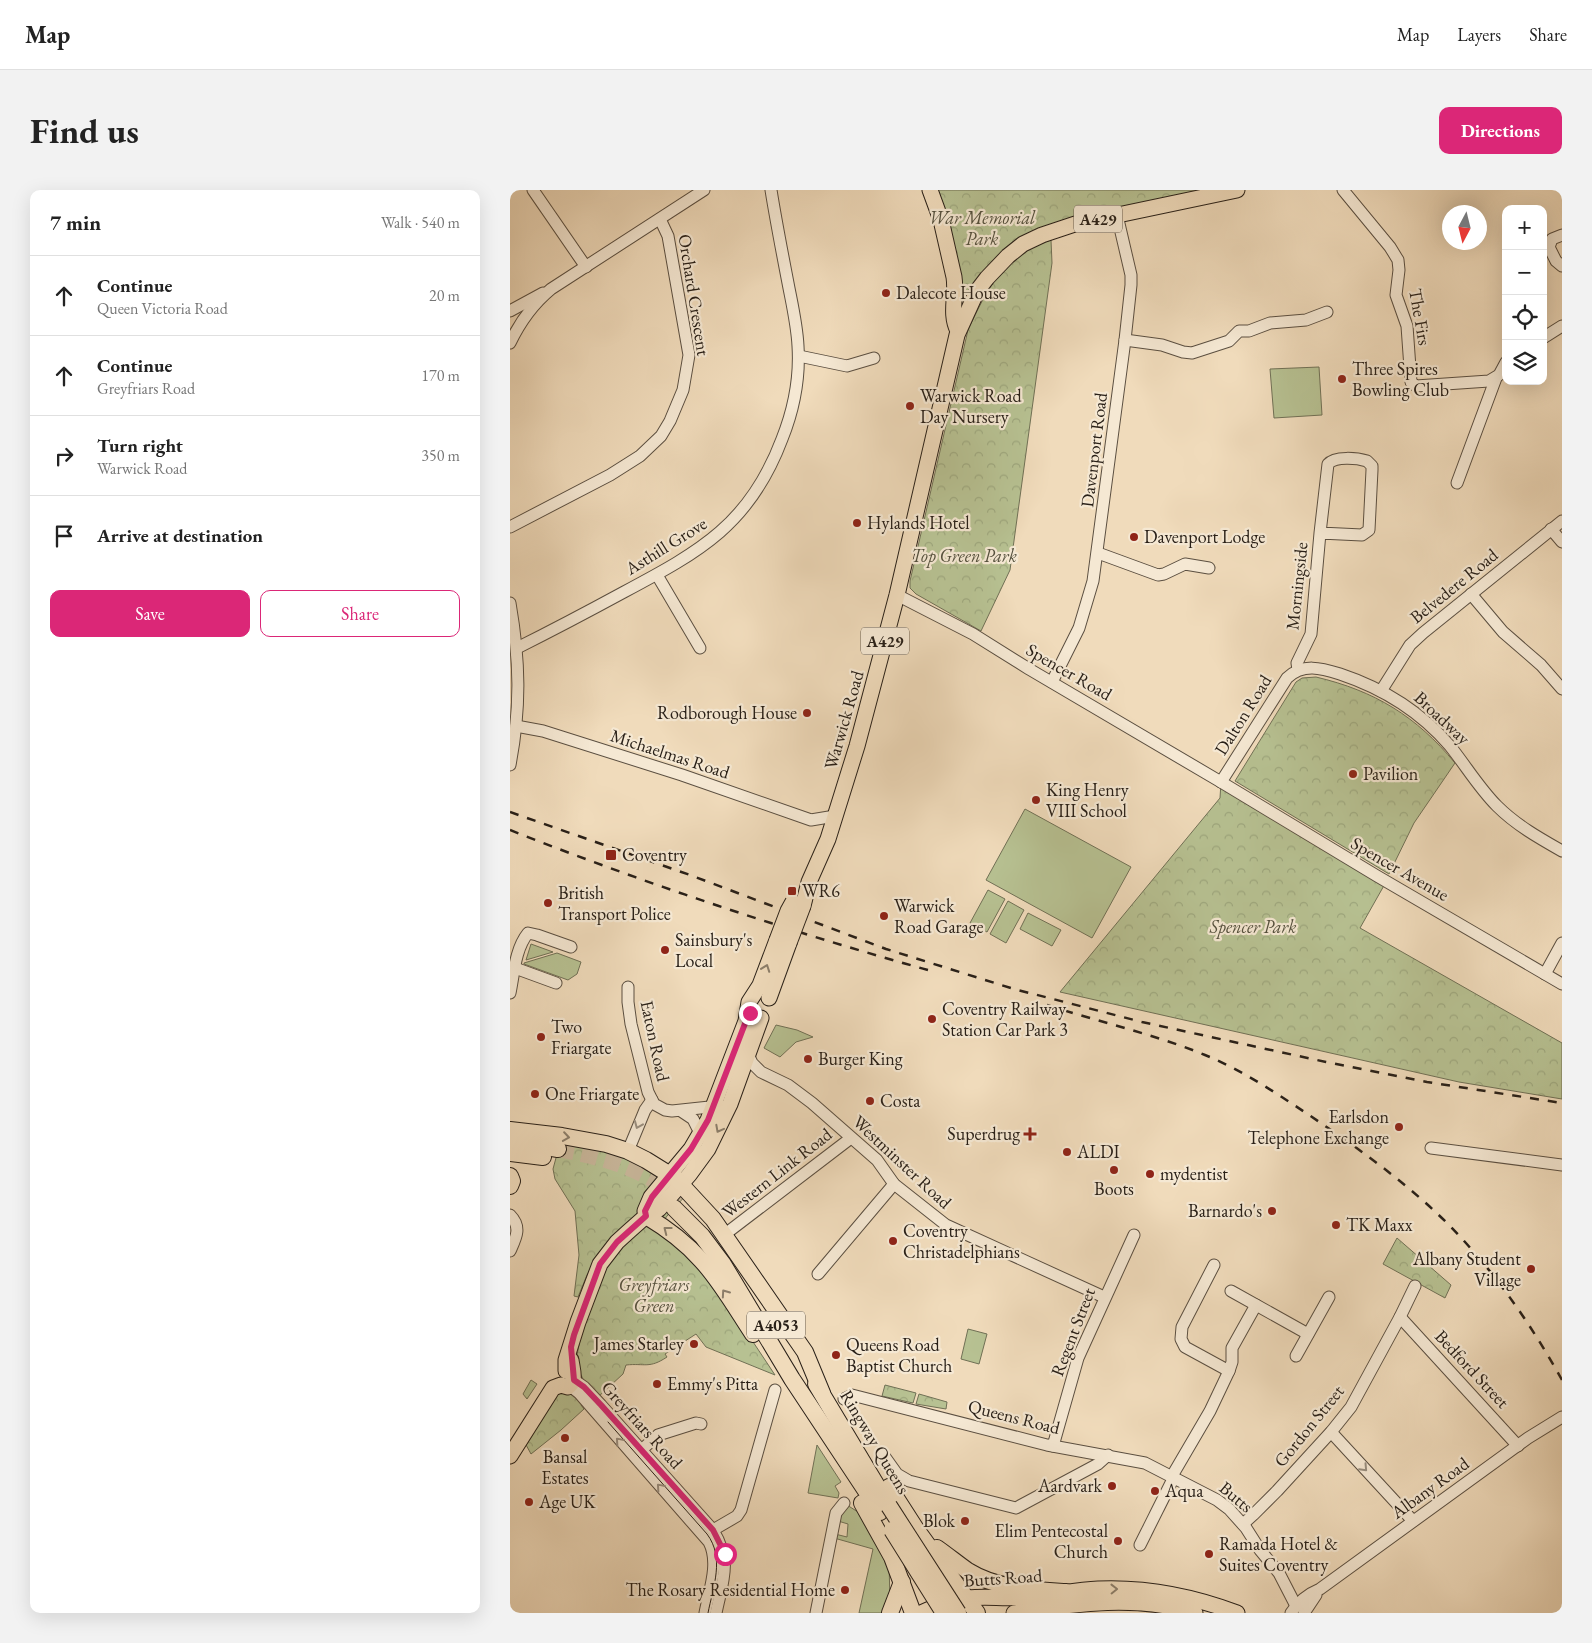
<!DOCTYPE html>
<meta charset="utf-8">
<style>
body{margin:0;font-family:"EB Garamond",serif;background:#f2f2f2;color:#222}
.controls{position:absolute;right:15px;top:15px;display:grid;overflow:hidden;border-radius:10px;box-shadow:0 5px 20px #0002}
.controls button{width:45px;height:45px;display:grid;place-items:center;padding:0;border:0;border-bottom:1px solid #e0e0e0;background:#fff;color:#222;font:25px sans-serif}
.compass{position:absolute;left:932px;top:15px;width:45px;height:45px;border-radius:50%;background:#fff;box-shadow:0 5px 20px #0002;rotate:187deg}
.stop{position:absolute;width:15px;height:15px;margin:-11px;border:4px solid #db2777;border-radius:50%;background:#fff}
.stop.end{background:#db2777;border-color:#fff;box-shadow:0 1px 5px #0008}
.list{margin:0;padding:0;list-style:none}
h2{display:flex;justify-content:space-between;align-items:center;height:65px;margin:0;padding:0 20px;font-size:21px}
h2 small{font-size:16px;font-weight:400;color:#767676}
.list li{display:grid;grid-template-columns:32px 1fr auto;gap:15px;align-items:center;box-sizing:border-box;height:80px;padding:0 20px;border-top:1px solid #e0e0e0}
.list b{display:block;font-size:19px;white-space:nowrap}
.list p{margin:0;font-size:16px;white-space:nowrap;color:#767676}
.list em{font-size:16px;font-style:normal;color:#767676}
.actions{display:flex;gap:10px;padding:15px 20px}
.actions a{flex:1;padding:11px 0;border:1px solid #db2777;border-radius:10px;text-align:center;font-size:18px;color:#db2777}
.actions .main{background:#db2777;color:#fff}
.icon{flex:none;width:28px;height:28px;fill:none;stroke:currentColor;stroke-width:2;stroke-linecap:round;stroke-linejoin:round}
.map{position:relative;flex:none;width:1052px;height:1423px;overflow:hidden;border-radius:10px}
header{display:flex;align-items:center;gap:30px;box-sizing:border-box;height:70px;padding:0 25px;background:#fff;border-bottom:1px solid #e0e0e0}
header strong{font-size:24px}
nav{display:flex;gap:28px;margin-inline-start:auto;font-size:18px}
.intro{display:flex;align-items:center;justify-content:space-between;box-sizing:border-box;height:120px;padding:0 30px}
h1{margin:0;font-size:35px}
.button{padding:12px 22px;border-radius:10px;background:#db2777;color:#fff;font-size:18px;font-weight:700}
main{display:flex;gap:30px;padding:0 30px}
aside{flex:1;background:#fff;border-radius:10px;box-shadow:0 5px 20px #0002}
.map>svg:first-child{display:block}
</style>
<header>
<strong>Map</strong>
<nav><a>Map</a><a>Layers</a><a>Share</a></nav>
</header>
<div class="intro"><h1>Find us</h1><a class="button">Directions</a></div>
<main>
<aside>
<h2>7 min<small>Walk · 540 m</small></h2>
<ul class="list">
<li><svg class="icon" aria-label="ahead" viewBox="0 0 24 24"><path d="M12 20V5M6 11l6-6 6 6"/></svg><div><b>Continue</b><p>Queen Victoria Road</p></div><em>20 m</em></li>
<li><svg class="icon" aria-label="ahead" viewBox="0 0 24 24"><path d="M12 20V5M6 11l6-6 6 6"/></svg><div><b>Continue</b><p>Greyfriars Road</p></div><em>170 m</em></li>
<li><svg class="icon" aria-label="right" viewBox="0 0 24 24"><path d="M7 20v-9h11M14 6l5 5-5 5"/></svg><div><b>Turn right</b><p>Warwick Road</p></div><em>350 m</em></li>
<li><svg class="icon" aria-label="arrive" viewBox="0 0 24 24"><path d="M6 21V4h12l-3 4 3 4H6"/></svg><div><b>Arrive at destination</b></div></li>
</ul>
<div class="actions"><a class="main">Save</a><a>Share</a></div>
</aside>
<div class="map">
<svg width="1052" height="1423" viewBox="0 0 1052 1423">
<defs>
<pattern id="park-crowns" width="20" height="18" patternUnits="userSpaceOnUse" patternTransform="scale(1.25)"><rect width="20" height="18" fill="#b7c192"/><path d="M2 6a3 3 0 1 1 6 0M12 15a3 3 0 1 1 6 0" fill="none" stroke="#9da67d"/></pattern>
</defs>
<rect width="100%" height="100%" fill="#f0dbbb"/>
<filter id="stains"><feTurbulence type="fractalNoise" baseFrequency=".004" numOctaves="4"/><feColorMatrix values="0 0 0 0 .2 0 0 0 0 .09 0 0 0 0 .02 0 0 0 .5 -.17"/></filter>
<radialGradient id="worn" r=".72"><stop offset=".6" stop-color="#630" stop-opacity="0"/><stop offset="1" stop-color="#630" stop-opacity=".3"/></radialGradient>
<g fill="#b7c192" stroke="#707055">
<path d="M809,177L812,225L764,228L760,179Z"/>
<path d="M515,619L621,677L582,748L476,690Z"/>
<path d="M478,700L495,709L477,742L460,733Z"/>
<path d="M498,711L514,720L496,753L480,744Z"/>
<path d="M518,723L551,740L542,756L510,739Z"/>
<path d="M21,754L43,762L16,770Z"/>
<path d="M47,763L71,772L67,784L58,790L14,774V773Z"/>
<path d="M266,835L287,840L303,847L286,852L270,867L254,858Z"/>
<path d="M458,1139L477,1144L469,1174L451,1169Z"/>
<path d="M307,1255L331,1292L325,1296L329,1303L328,1308L298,1303Z"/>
<path d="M337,1315L348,1322L379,1372L380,1412L375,1423H349L363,1359L324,1348L325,1344L337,1347L338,1334L328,1331Z"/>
</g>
<g fill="url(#park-crowns)" stroke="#707055">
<path d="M420,0H727L540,41L461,102L455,103L448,97Z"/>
<path d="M541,50L542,73L500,380L471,441L406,404L400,398V391L458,140C478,97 494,65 541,50Z"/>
<path d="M806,487C865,501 906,526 945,573L904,633L879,684L725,591L786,492L792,488Z"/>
<path d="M711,592L876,692L850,738L1052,853V909L949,892L550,802L710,608Z"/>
<path d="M50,953L75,956L117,967L176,1005L157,1026L150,1036L194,1078L265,1185L196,1157L186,1144L155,1164L157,1167C139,1179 135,1173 116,1175L113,1184L88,1207C76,1194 66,1184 67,1165L86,1069L77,1085L68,1107L64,1106L69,1065L65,1021L45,989L43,979Z"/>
<path d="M887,1048L941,1095L935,1108L873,1074Z"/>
<path d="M21,1190L27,1194L17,1209L13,1204Z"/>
<path d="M375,1195L406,1203L403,1213L372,1206Z"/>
<path d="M54,1198L75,1212L71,1215L74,1219L51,1240L21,1264L15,1253L34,1217Z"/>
<path d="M409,1204L437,1212L436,1219L406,1214Z"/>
</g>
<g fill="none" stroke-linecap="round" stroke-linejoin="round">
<path stroke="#c8b69a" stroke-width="16" stroke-dasharray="16 8" stroke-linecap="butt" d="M48,959C94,968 135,978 171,1010"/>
<defs>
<g id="minor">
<path d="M23,0L76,77"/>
<path d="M833,0L880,57L888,70L889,80L886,105L897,136L901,192L906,196L979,191L989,185L996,172"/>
<path d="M1052,45L1042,49L1039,57L1046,71L1052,76"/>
<path d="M0,121L33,103"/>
<path d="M1033,148L1052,136"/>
<path d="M615,150L652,155L673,162L682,163L719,151L729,141H739L760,133L796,130L817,122"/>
<path d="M0,153C10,132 24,113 41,99L194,0"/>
<path d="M289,166L337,176L364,168"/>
<path d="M947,293L986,188"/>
<path d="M0,337L100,285L130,266L151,246L160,231L173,200L179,165L158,46L150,29"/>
<path d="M1041,339L1052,352"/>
<path d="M588,363L648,385L654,384L675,374L699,378"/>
<path d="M147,385L190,458"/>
<path d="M961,404L993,442L1031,475L1052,499"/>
<path d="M387,405L463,444L519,479L711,592L867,686L1052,794"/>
<path d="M0,413C10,471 11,517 0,575"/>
<path d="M7,458C43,440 79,421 114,402C191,361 240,334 272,249C284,219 290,188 288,156C287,135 282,114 278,93C272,62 266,31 261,0"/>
<path d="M788,480L787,473L801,444L810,343L818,274C825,266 847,268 857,271L862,276V280L859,340L852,345L810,343"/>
<path d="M542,492L569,438L583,391L615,150L621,95V85L607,25"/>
<path d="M871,501L900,455L913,443L1052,331"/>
<path d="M6,536L33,541L172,585L301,630L325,626"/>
<path d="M711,592L777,488C793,473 811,478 830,484C872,498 911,522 940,556C956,576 969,598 987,616C1006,635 1029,648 1052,661"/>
<path d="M0,778H5L46,793"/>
<path d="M1035,784L1052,753"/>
<path d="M118,797V812L121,834L138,902L144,914L155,920L162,921L209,916"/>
<path d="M0,803C4,784 5,759 18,743L27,745L61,757"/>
<path d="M238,864L242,873L251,882L278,895L302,913L367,970L384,994L436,1035L594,1107"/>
<path d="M171,921L183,929L191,945"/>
<path d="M921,958L1052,975"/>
<path d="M118,961L135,920L142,910"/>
<path d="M0,1025C12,1037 6,1048 0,1061"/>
<path d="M214,1045L341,948"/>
<path d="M704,1075L672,1137L671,1149L675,1157L719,1181"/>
<path d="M308,1084L384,994"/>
<path d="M721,1101L798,1144"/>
<path d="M890,1127L1008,1256"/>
<path d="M786,1166L819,1107"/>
<path d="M64,1190L74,1197L91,1215L203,1340C222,1372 213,1389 206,1423"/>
<path d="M60,1196L69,1203L199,1352C210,1373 199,1401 195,1423"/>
<path d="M334,1209L342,1205L537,1255L635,1273L707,1310L719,1319L736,1338L750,1360L769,1383L786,1416"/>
<path d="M821,1242L903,1331"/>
<path d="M543,1256L568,1168L624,1045"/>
<path d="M372,1263L387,1284L399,1291L506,1318L588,1274L598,1265"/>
<path d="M127,1264L148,1245L186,1233L191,1234"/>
<path d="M662,1286L700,1221L719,1181L722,1172V1158L746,1115"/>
<path d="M733,1334L743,1325L767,1301L821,1242L841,1217L890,1127L905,1096"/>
<path d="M203,1340L227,1326L231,1320L265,1200"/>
<path d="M630,1355L664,1287"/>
<path d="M306,1423L326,1323L334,1313"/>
<path d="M781,1423C788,1412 798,1404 810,1399L1018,1248L1052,1227"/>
<path d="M794,1423L806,1405"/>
</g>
<g id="major">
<path d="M420,0L431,30L444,87C447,106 439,123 448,141"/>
<path d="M293,716L299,692L318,649L347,556L387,405L447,145L467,101L477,88L498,66L513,54L532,45L565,34L727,0"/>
<path d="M259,808L279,753"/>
<path d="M136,1026L135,1021L141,1007L181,959L198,930L236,831L239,812L250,795L267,750"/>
<path d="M56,1181V1170L68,1132L90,1074L107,1052L118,1042L136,1026L142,1024L149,1019L179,985L198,959L220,914L251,828"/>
<path d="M0,1266L43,1198L51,1195L58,1197C67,1191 62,1179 61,1170"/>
<path d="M411,1423C426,1416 442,1409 458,1408C477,1406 496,1409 516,1407C540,1406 564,1400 588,1399C635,1397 682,1406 727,1423"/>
<path d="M504,1423C564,1414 625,1404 685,1423"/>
</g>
<g id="highway">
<path d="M0,940L52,946L96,954L118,961L136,970L165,988L203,1029L295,1162L312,1203"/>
<path d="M0,951L48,959"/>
<path d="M0,963L33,967"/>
<path d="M0,986L2,991L0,996"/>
<path d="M164,1018L192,1046L213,1074L282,1189L370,1322"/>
<path d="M136,1026C156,1038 176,1053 191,1070C210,1090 227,1120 243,1144"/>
<path d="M306,1194L379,1316"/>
<path d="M379,1297L406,1339L467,1423"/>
<path d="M352,1313L382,1367L403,1423"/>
<path d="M427,1358C437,1365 448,1374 458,1381C487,1399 523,1400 556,1402"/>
<path d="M380,1423L392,1392"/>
<path d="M524,1423L529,1419"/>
</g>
</defs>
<use href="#minor" stroke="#5b4f41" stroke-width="13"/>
<use href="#major" stroke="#292018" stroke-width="17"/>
<use href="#highway" stroke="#292018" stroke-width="18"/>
<use href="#minor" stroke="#f5e8d3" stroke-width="11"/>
<use href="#major" stroke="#f0dbbb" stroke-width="15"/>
<use href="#highway" stroke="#f0dbbb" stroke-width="16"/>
<path stroke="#292018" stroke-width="1" d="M98,1232L197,1344C215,1368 203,1397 198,1423"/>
<g stroke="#292018" stroke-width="2.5" stroke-dasharray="9 9" stroke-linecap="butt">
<path d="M0,622L180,685L376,759L504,799L632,832L816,872L917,892L1052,913"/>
<path d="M0,640C139,695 281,742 425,782"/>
<path d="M537,815C589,832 644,844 695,865C732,880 766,903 799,925C848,958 897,993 939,1035C984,1081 1021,1134 1052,1190"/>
</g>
<defs>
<g id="major-bridge">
<path d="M267,750L278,721L283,712"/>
<path d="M279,753L293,716"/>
</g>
<g id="highway-bridge">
<path d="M379,1316L448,1423"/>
<path d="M382,1340L434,1423"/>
</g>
</defs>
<use href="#major-bridge" stroke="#292018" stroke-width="17" stroke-linecap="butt"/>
<use href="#highway-bridge" stroke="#292018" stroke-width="18" stroke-linecap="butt"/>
<use href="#major-bridge" stroke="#f0dbbb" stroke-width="15"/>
<use href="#highway-bridge" stroke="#f0dbbb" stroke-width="16"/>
</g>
<defs><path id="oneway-chevron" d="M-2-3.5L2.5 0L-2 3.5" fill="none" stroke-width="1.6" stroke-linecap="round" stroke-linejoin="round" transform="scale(1.25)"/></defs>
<g stroke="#8c7e6a">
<use href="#oneway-chevron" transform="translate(256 778) rotate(-70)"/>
<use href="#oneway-chevron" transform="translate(209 939) rotate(118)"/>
<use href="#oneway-chevron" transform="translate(56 947) rotate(8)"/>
<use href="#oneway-chevron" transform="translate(157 1040) rotate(-142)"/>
<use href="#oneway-chevron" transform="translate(215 1103) rotate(-125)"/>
<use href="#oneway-chevron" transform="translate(604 1399) rotate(-1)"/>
</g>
<g stroke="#998e7f">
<use href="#oneway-chevron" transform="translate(128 935) rotate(113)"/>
<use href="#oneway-chevron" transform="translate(109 1251) rotate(-131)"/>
<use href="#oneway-chevron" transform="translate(854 1278) rotate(47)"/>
<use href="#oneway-chevron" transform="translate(150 1297) rotate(-131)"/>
</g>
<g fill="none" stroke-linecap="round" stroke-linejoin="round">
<path stroke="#db2777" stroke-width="6" d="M215,1364L203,1340L91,1215L74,1197L64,1190L61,1157L64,1145L90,1074L107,1052L136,1026L135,1021L142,1007L181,959L198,930L236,831L238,818L240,823"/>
</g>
<g fill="#8f2418" stroke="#f5e8d3" stroke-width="2">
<circle cx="376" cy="103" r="5"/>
<circle cx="832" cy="189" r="5"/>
<circle cx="400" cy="216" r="5"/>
<circle cx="347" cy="333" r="5"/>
<circle cx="624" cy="347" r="5"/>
<circle cx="297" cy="523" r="5"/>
<circle cx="843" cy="584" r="5"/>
<circle cx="526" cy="610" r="5"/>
<rect x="95" y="659" width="12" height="12" rx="2.5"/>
<rect x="277" y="696" width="10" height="10" rx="2.5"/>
<circle cx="38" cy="713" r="5"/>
<circle cx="374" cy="726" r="5"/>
<circle cx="155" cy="760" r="5"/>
<circle cx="422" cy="829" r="5"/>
<circle cx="31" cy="847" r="5"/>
<circle cx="298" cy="869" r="5"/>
<circle cx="25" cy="904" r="5"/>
<circle cx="360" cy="911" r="5"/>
<circle cx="889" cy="937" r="5"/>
<path d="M517.5 936.5h5v5h5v5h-5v5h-5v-5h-5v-5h5z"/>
<circle cx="557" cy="962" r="5"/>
<circle cx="604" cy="980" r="5"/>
<circle cx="640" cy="984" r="5"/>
<circle cx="762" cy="1021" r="5"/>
<circle cx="826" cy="1035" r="5"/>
<circle cx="383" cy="1051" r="5"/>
<circle cx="1021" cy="1079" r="5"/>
<circle cx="184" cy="1154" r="5"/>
<circle cx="326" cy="1165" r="5"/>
<circle cx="147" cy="1194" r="5"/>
<circle cx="55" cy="1248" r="5"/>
<circle cx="602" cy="1296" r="5"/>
<circle cx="645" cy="1301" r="5"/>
<circle cx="19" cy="1312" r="5"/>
<circle cx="455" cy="1331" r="5"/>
<circle cx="608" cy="1351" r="5"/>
<circle cx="699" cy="1364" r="5"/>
<circle cx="335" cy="1400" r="5"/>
</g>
<g text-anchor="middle" stroke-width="4.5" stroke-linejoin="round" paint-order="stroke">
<g fill="#f5e8d3" stroke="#665c50" stroke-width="1">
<rect x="564" y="15.5" width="48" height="27" rx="4"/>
<rect x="351" y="437.5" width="48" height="27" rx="4"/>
<rect x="237" y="1121.5" width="58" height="27" rx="4"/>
</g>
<g font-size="16" font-weight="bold" fill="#292018">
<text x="588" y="35">A429</text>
<text x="375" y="457">A429</text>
<text x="266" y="1141">A4053</text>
</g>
<g font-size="18" font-style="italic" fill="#54503d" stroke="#f5e8d3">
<text x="472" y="34">War Memorial<tspan x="472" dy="21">Park</tspan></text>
<text x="454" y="372">Top Green Park</text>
<text x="743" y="743">Spencer Park</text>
<text x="144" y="1101">Greyfriars<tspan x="144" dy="21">Green</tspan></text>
</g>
<g font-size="18" fill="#292018" stroke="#f5e8d3" text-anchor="start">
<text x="386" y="109">Dalecote House</text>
<text x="842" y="185">Three Spires<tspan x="842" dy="21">Bowling Club</tspan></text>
<text x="410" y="212">Warwick Road<tspan x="410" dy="21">Day Nursery</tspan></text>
<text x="357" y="339">Hylands Hotel</text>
<text x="634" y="353">Davenport Lodge</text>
<text x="287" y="529" text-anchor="end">Rodborough House</text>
<text x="853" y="590">Pavilion</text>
<text x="536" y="606">King Henry<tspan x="536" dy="21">VIII School</tspan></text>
<text x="112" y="671">Coventry</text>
<text x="292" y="707">WR6</text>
<text x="48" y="709">British<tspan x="48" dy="21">Transport Police</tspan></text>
<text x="384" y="722">Warwick<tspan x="384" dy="21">Road Garage</tspan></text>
<text x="165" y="756">Sainsbury's<tspan x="165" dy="21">Local</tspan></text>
<text x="432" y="825">Coventry Railway<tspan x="432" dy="21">Station Car Park 3</tspan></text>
<text x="41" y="843">Two<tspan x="41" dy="21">Friargate</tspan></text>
<text x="308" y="875">Burger King</text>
<text x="35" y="910">One Friargate</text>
<text x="370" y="917">Costa</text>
<text x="879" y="933" text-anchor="end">Earlsdon<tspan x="879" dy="21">Telephone Exchange</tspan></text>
<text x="510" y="950" text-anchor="end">Superdrug</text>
<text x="567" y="968">ALDI</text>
<text x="650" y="990">mydentist</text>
<text x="604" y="1005" text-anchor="middle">Boots</text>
<text x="752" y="1027" text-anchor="end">Barnardo's</text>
<text x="836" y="1041">TK Maxx</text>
<text x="393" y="1047">Coventry<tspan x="393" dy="21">Christadelphians</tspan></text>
<text x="1011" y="1075" text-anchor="end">Albany Student<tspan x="1011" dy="21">Village</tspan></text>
<text x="174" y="1160" text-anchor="end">James Starley</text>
<text x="336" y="1161">Queens Road<tspan x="336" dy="21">Baptist Church</tspan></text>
<text x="157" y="1200">Emmy's Pitta</text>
<text x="55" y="1273" text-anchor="middle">Bansal<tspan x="55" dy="21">Estates</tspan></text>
<text x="592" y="1302" text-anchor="end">Aardvark</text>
<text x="655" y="1307">Aqua</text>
<text x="29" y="1318">Age UK</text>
<text x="445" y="1337" text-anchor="end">Blok</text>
<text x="598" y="1347" text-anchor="end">Elim Pentecostal<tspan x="598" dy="21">Church</tspan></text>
<text x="709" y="1360">Ramada Hotel &amp;<tspan x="709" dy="21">Suites Coventry</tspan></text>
<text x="325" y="1406" text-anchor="end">The Rosary Residential Home</text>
</g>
<g font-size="18" fill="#292018" stroke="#f5e8d3">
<text transform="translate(184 105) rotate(81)" y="6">Orchard Crescent</text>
<text transform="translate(910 127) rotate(80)" y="6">The Firs</text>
<text transform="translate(584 260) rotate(-83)" y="6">Davenport Road</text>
<text transform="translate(156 356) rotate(-32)" y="6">Asthill Grove</text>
<text transform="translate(787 396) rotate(-84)" y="6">Morningside</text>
<text transform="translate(944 396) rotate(-39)" y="6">Belvedere Road</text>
<text transform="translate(559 482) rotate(30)" y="6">Spencer Road</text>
<text transform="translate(733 525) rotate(-58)" y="6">Dalton Road</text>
<text transform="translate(932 528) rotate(43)" y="6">Broadway</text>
<text transform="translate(334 530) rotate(-74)" y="6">Warwick Road</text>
<text transform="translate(160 564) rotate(18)" y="6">Michaelmas Road</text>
<text transform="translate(890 679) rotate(30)" y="6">Spencer Avenue</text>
<text transform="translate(145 851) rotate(78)" y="6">Eaton Road</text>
<text transform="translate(392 972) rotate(43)" y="6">Westminster Road</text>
<text transform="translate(267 983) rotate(-38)" y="6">Western Link Road</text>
<text transform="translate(563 1142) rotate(-69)" y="6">Regent Street</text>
<text transform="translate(962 1179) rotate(47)" y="6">Bedford Street</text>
<text transform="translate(504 1227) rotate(14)" y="6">Queens Road</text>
<text transform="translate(132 1235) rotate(48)" y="6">Greyfriars Road</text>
<text transform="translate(799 1236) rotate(-51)" y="6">Gordon Street</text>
<text transform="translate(365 1252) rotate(59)" y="6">Ringway Queens</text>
<text transform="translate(920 1298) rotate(-36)" y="6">Albany Road</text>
<text transform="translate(726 1307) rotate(40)" y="6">Butts</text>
<text transform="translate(493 1388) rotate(-4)" y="6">Butts Road</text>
</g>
</g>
<rect width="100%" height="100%" filter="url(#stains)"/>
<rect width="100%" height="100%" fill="url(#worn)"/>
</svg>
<div class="controls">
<button>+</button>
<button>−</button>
<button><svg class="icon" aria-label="locate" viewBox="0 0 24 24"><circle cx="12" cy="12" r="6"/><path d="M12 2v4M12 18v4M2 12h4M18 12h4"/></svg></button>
<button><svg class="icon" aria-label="layers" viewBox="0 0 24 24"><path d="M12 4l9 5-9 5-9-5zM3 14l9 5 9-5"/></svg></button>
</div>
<svg class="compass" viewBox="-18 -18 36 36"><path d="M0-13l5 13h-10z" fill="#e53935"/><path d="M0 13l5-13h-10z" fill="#767676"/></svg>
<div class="stop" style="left:215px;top:1364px"></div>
<div class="stop end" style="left:240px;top:823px"></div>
</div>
</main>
